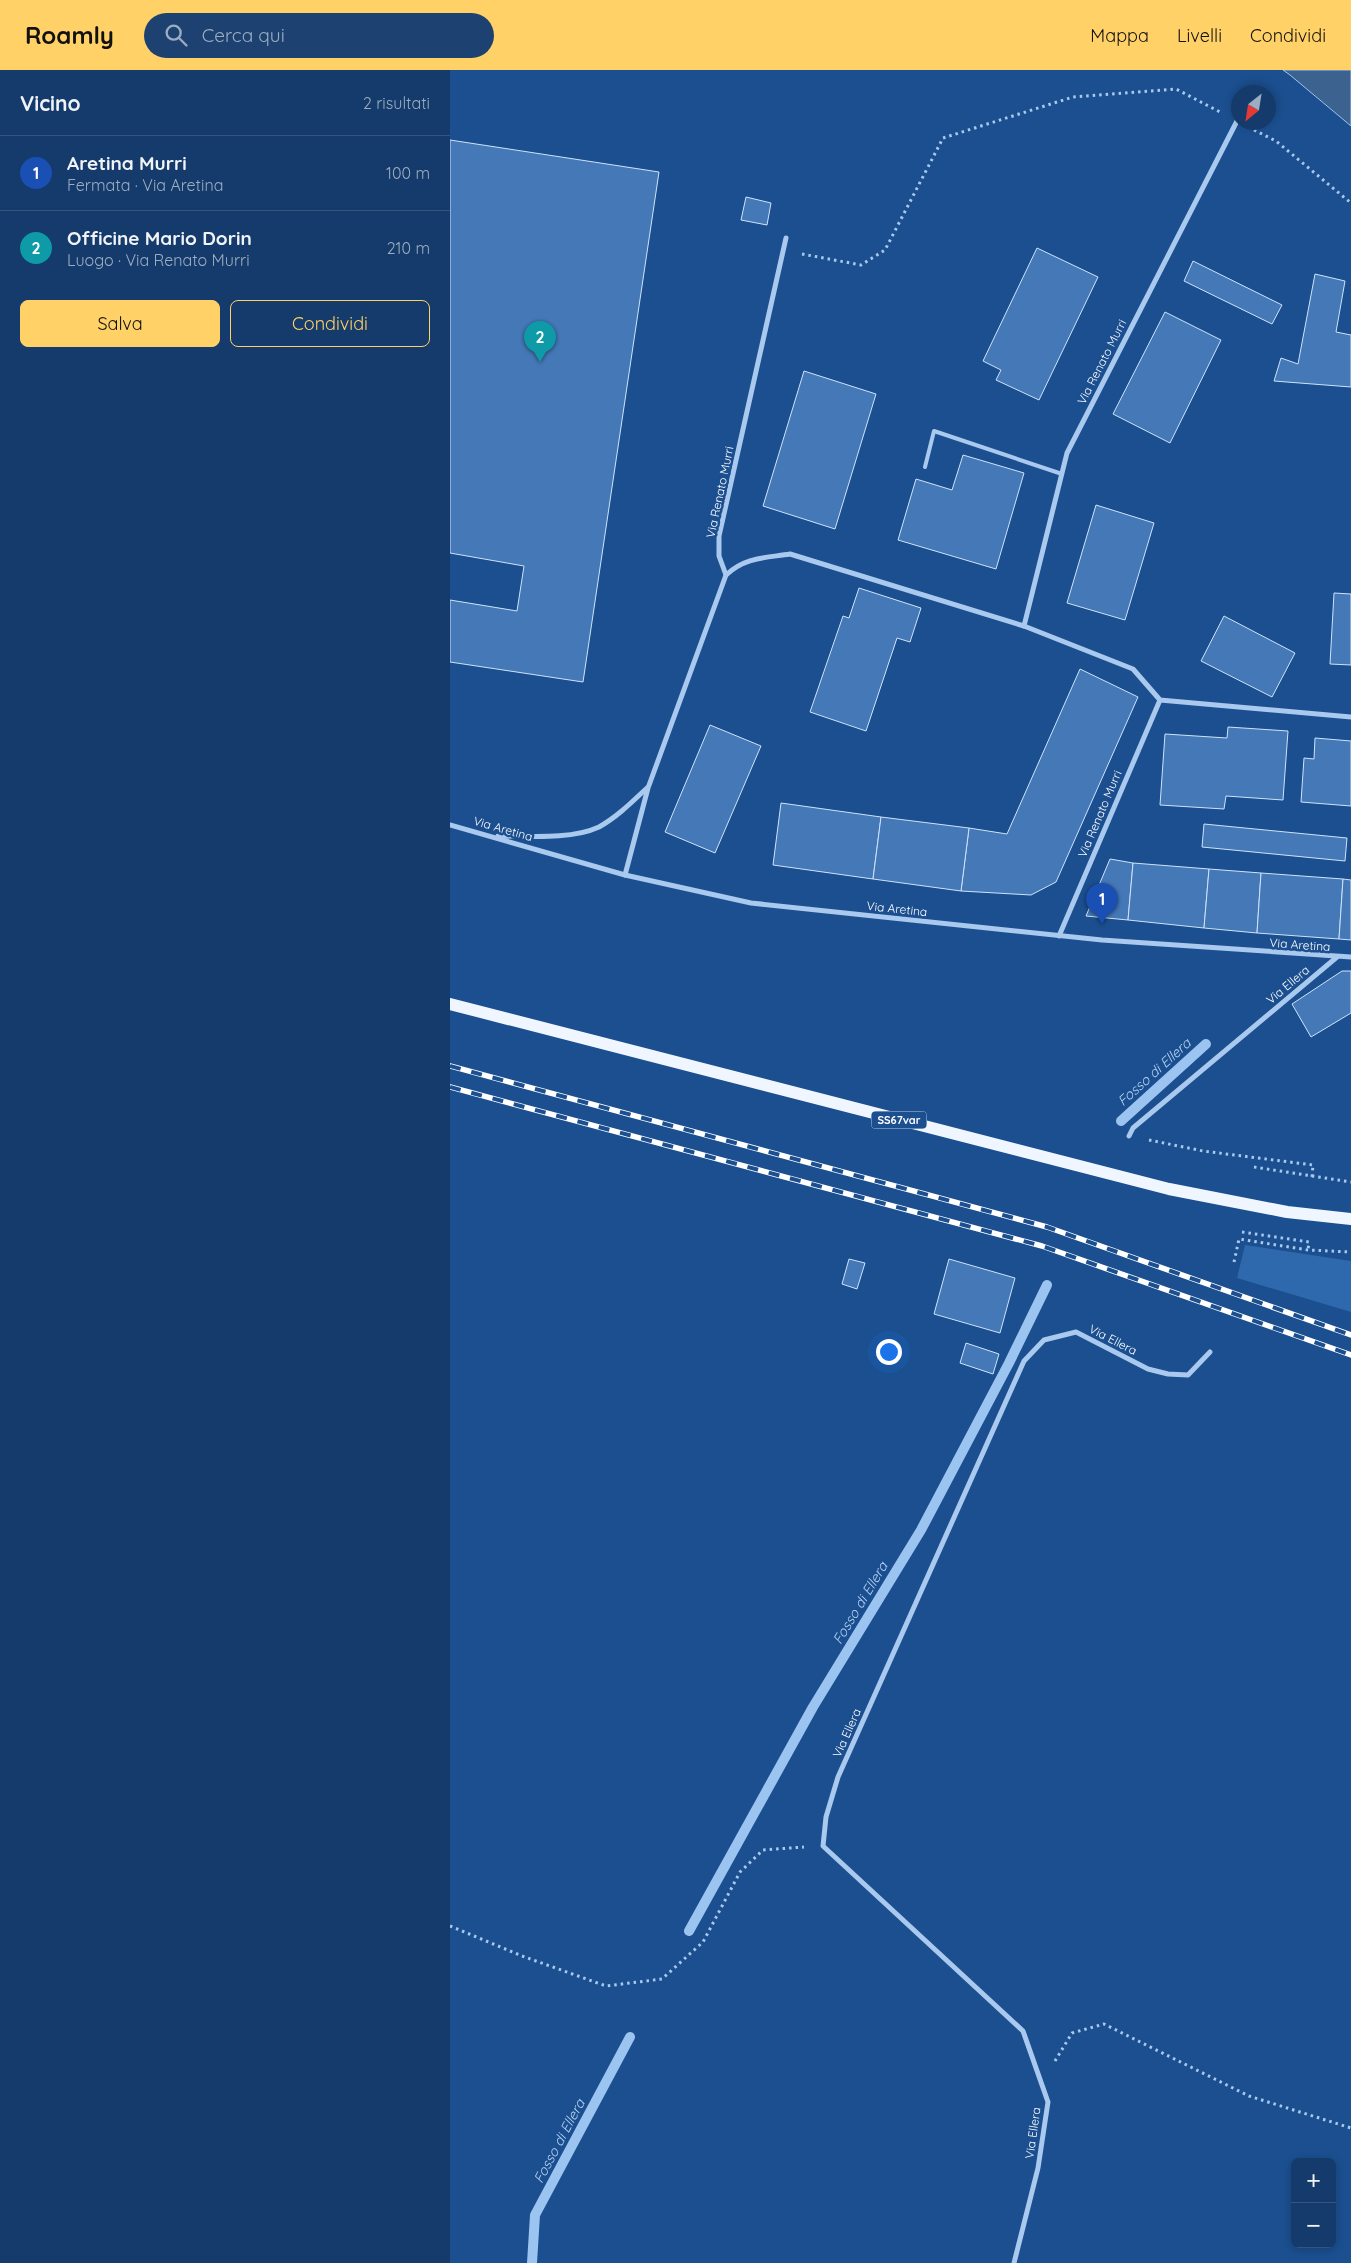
<!DOCTYPE html>
<html lang="it">
<meta charset="utf-8">
<style>
body{margin:0;font-family:Quicksand,sans-serif;background:#1d4271;color:#f1f3f6}
.controls{position:absolute;right:15px;bottom:15px;display:grid;overflow:hidden;border-radius:8px;box-shadow:0 2px 8px #0003}
.controls button{width:45px;height:45px;display:grid;place-items:center;padding:0;border:0;border-bottom:1px solid #33557e;background:#143b6b;color:#f1f3f6;font:25px sans-serif}
.compass{position:absolute;left:781px;top:15px;width:45px;height:45px;border-radius:50%;background:#143b6b;box-shadow:0 2px 8px #0003;rotate:210deg}
.you{position:absolute;left:438px;top:1281px;width:18px;height:18px;margin:-12px;border:4px solid #fff;border-radius:50%;background:#1a73e8;box-shadow:0 0 0 8px #1a73e833}
.badge{display:grid;place-items:center;width:32px;height:32px;border-radius:50%;background:#ffd166;color:#fff;font-size:16px;font-weight:700}
.pin{position:absolute;translate:-50% -41px;filter:drop-shadow(0 1px 2px #0008)}
.pin::after{content:'';position:absolute;top:26px;width:18px;height:15px;background:inherit;clip-path:polygon(0 0,100% 0,50% 100%)}
.list{margin:0;padding:0;list-style:none}
h2{display:flex;justify-content:space-between;align-items:center;height:65px;margin:0;padding:0 20px;font-size:21px}
h2 small{font-size:16px;font-weight:400;color:#9dadc1}
.list li{display:grid;grid-template-columns:32px 1fr auto;gap:15px;align-items:center;box-sizing:border-box;height:75px;padding:0 20px;border-top:1px solid #33557e}
.list b{display:block;font-size:19px;white-space:nowrap}
.list p{margin:0;font-size:16px;white-space:nowrap;color:#9dadc1}
.list em{font-size:16px;font-style:normal;color:#9dadc1}
.actions{display:flex;gap:10px;padding:15px 20px}
.actions a{flex:1;padding:11px 0;border:1px solid #ffd166;border-radius:8px;text-align:center;font-size:18px;color:#ffd166}
.actions .main{background:#ffd166;color:#111}
.icon{flex:none;width:28px;height:28px;fill:none;stroke:currentColor;stroke-width:2;stroke-linecap:round;stroke-linejoin:round}
.map{position:relative;flex:none;width:901px;height:2193px;overflow:hidden}
header{display:flex;align-items:center;gap:30px;box-sizing:border-box;height:70px;padding:0 25px;background:#ffd166;color:#111}
header strong{font-size:24px}
nav{display:flex;gap:28px;margin-inline-start:auto;font-size:18px}
.search{width:350px;height:45px;background:#1d4271;display:flex;align-items:center;gap:12px;box-sizing:border-box;padding:0 18px;border-radius:28px;color:#9dadc1;font-size:19px}
main{display:flex}
aside{flex:1;background:#143b6b}
.map>svg:first-child{display:block}
</style>
<header>
<strong>Roamly</strong>
<div class="search"><svg class="icon" aria-label="search" viewBox="0 0 24 24"><circle cx="10" cy="10" r="6"/><path d="M15 15l6 6"/></svg>Cerca qui</div>
<nav><a>Mappa</a><a>Livelli</a><a>Condividi</a></nav>
</header>
<main>
<aside>
<h2>Vicino<small>2 risultati</small></h2>
<ul class="list">
<li><span class="badge" style="background:#1a4fb4">1</span><div><b>Aretina Murri</b><p>Fermata · Via Aretina</p></div><em>100 m</em></li>
<li><span class="badge" style="background:#0f9aa8">2</span><div><b>Officine Mario Dorin</b><p>Luogo · Via Renato Murri</p></div><em>210 m</em></li>
</ul>
<div class="actions"><a class="main">Salva</a><a>Condividi</a></div>
</aside>
<div class="map">
<svg width="901" height="2193" viewBox="0 0 901 2193">
<rect width="100%" height="100%" fill="#1b4f8f"/>
<path fill="#2e69ad" d="M795,1175L901,1191V1242L787,1208Z"/>
<path fill="#3c6290" stroke="#9cc4f0" d="M833,0H901V56L840,5Z"/>
<g fill="none" stroke-linecap="round" stroke-linejoin="round">
<g stroke="#9cc4f0" stroke-width="10">
<path d="M671,1051L756,974"/>
<path d="M239,1861L363,1637L471,1460L559,1293L597,1215"/>
<path d="M82,2193L85,2145L180,1967"/>
</g>
</g>
<g fill="#4478b7" stroke="#cfe3fa">
<path d="M0,70L209,102L133,612L0,592V530L67,541L74,496L0,483Z"/>
<path d="M296,127L321,133L317,155L291,150Z"/>
<path d="M587,178L648,207L589,330L546,310L551,300L533,291Z"/>
<path d="M743,191L832,235L822,254L734,211Z"/>
<path d="M865,204L895,211L886,262L901,265V317L824,311L831,288L848,294Z"/>
<path d="M715,242L771,270L720,373L663,344Z"/>
<path d="M354,301L426,324L385,459L313,436Z"/>
<path d="M513,385L574,403L546,499L448,470L466,409L502,420Z"/>
<path d="M646,435L704,453L675,550L617,533Z"/>
<path d="M409,518L471,538L460,572L447,568L416,661L360,642L393,546L399,548Z"/>
<path d="M884,523L901,524V595L880,594Z"/>
<path d="M774,546L845,583L822,627L751,591Z"/>
<path d="M630,599L688,627L606,812L581,825L511,821L519,758L557,764Z"/>
<path d="M260,655L311,676L265,783L215,762Z"/>
<path d="M778,657L838,661L833,730L776,726L774,739L710,735L715,664L777,668Z"/>
<path d="M865,668L901,671V736L851,732L854,688L864,689Z"/>
<path d="M331,733L431,747L423,809L323,795Z"/>
<path d="M431,747L519,758L511,821L423,809Z"/>
<path d="M754,754L897,768L895,791L752,777Z"/>
<path d="M660,789L683,793L678,850L636,846Z"/>
<path d="M683,793L759,799L754,858L678,850Z"/>
<path d="M759,799L811,803L807,863L754,858Z"/>
<path d="M811,803L893,809L889,869L807,863Z"/>
<path d="M893,809L901,810V870L889,869Z"/>
<path d="M892,901H901V943L861,967L842,934Z"/>
<path d="M399,1189L415,1193L407,1219L392,1214Z"/>
<path d="M499,1189L565,1208L550,1263L484,1244Z"/>
<path d="M516,1273L549,1284L543,1304L510,1293Z"/>
</g>
<g fill="none" stroke-linecap="round" stroke-linejoin="round">
<g stroke="#a9c9ee" stroke-width="3" stroke-dasharray="2.5 4" stroke-linecap="butt">
<path d="M804,60L826,71L901,133"/>
<path d="M352,184L411,195L435,180L493,68L623,27L726,19L770,42"/>
<path d="M699,1070L753,1081L863,1095L862,1107"/>
<path d="M804,1097L901,1112"/>
<path d="M792,1162L859,1172L858,1180"/>
<path d="M784,1192L789,1169L858,1180L901,1182"/>
<path d="M0,1856L72,1886L156,1916L212,1909L253,1872L290,1802L313,1780L354,1777"/>
<path d="M605,1991L622,1963L654,1954L799,2026L901,2058"/>
</g>
<path stroke="#a9c9ee" stroke-width="4" d="M475,397L484,361L612,404"/>
<g stroke="#a9c9ee" stroke-width="5">
<path d="M276,505L269,486V466L336,168"/>
<path d="M574,556L617,383L787,51"/>
<path d="M0,755L175,805L301,833L652,870L901,887"/>
<path d="M48,766C78,766 121,770 149,757C167,747 182,732 197,718"/>
<path d="M175,805L198,718L276,505C295,487 315,488 340,484L574,556L683,599L710,630L901,647"/>
<path d="M609,866L710,630"/>
<path d="M679,1066L683,1058L887,887"/>
<path d="M564,2193L588,2098L598,2032L573,1961L373,1776L376,1747L388,1707L574,1291L594,1270L626,1262L698,1299L718,1304L738,1305L760,1282"/>
</g>
<path stroke="#f0f6ff" stroke-width="12" d="M0,934L719,1119L837,1142L901,1149"/>
<defs>
<g id="rail">
<path d="M0,996L597,1157L901,1265"/>
<path d="M0,1017L592,1176L901,1285"/>
</g>
</defs>
<use href="#rail" stroke="#fff" stroke-width="5.5"/>
<use href="#rail" stroke="#1b4f8f" stroke-width="4" stroke-dasharray="11" stroke-linecap="butt"/>
</g>
<g text-anchor="middle" stroke-width="5" stroke-linejoin="round" paint-order="stroke">
<rect fill="#1b4f8f" stroke="#bbcadd" stroke-width="1" x="421.5" y="1041.5" width="55" height="17" rx="4"/>
<g font-size="11" font-weight="bold" fill="#fff">
<text x="449" y="1054">SS67var</text>
</g>
<g font-size="12" fill="#fff" stroke="#1b4f8f">
<text transform="translate(652 292) rotate(-63)" y="4">Via Renato Murri</text>
<text transform="translate(270 422) rotate(-78)" y="4">Via Renato Murri</text>
<text transform="translate(650 744) rotate(-67)" y="4">Via Renato Murri</text>
<text transform="translate(53 759) rotate(16)" y="4">Via Aretina</text>
<text transform="translate(447 839) rotate(6)" y="4">Via Aretina</text>
<text transform="translate(850 875) rotate(4)" y="4">Via Aretina</text>
<text transform="translate(838 915) rotate(-40)" y="4">Via Ellera</text>
<text transform="translate(663 1270) rotate(27)" y="4">Via Ellera</text>
<text transform="translate(397 1663) rotate(-66)" y="4">Via Ellera</text>
<text transform="translate(583 2063) rotate(-82)" y="4">Via Ellera</text>
</g>
<g font-size="14" font-style="italic" fill="#b5d3f5" stroke="#1b4f8f">
<text transform="translate(704 1002) rotate(-42)" y="5">Fosso di Ellera</text>
<text transform="translate(410 1533) rotate(-59)" y="5">Fosso di Ellera</text>
<text transform="translate(109 2071) rotate(-62)" y="5">Fosso di Ellera</text>
</g>
</g>
</svg>
<div class="controls">
<button>+</button>
<button>−</button>
</div>
<svg class="compass" viewBox="-18 -18 36 36"><path d="M0-13l5 13h-10z" fill="#e53935"/><path d="M0 13l5-13h-10z" fill="#9dadc1"/></svg>
<div class="you"></div>
<div class="pin badge" style="left:652px;top:854px;background:#1a4fb4">1</div>
<div class="pin badge" style="left:90px;top:292px;background:#0f9aa8">2</div>
</div>
</main>
